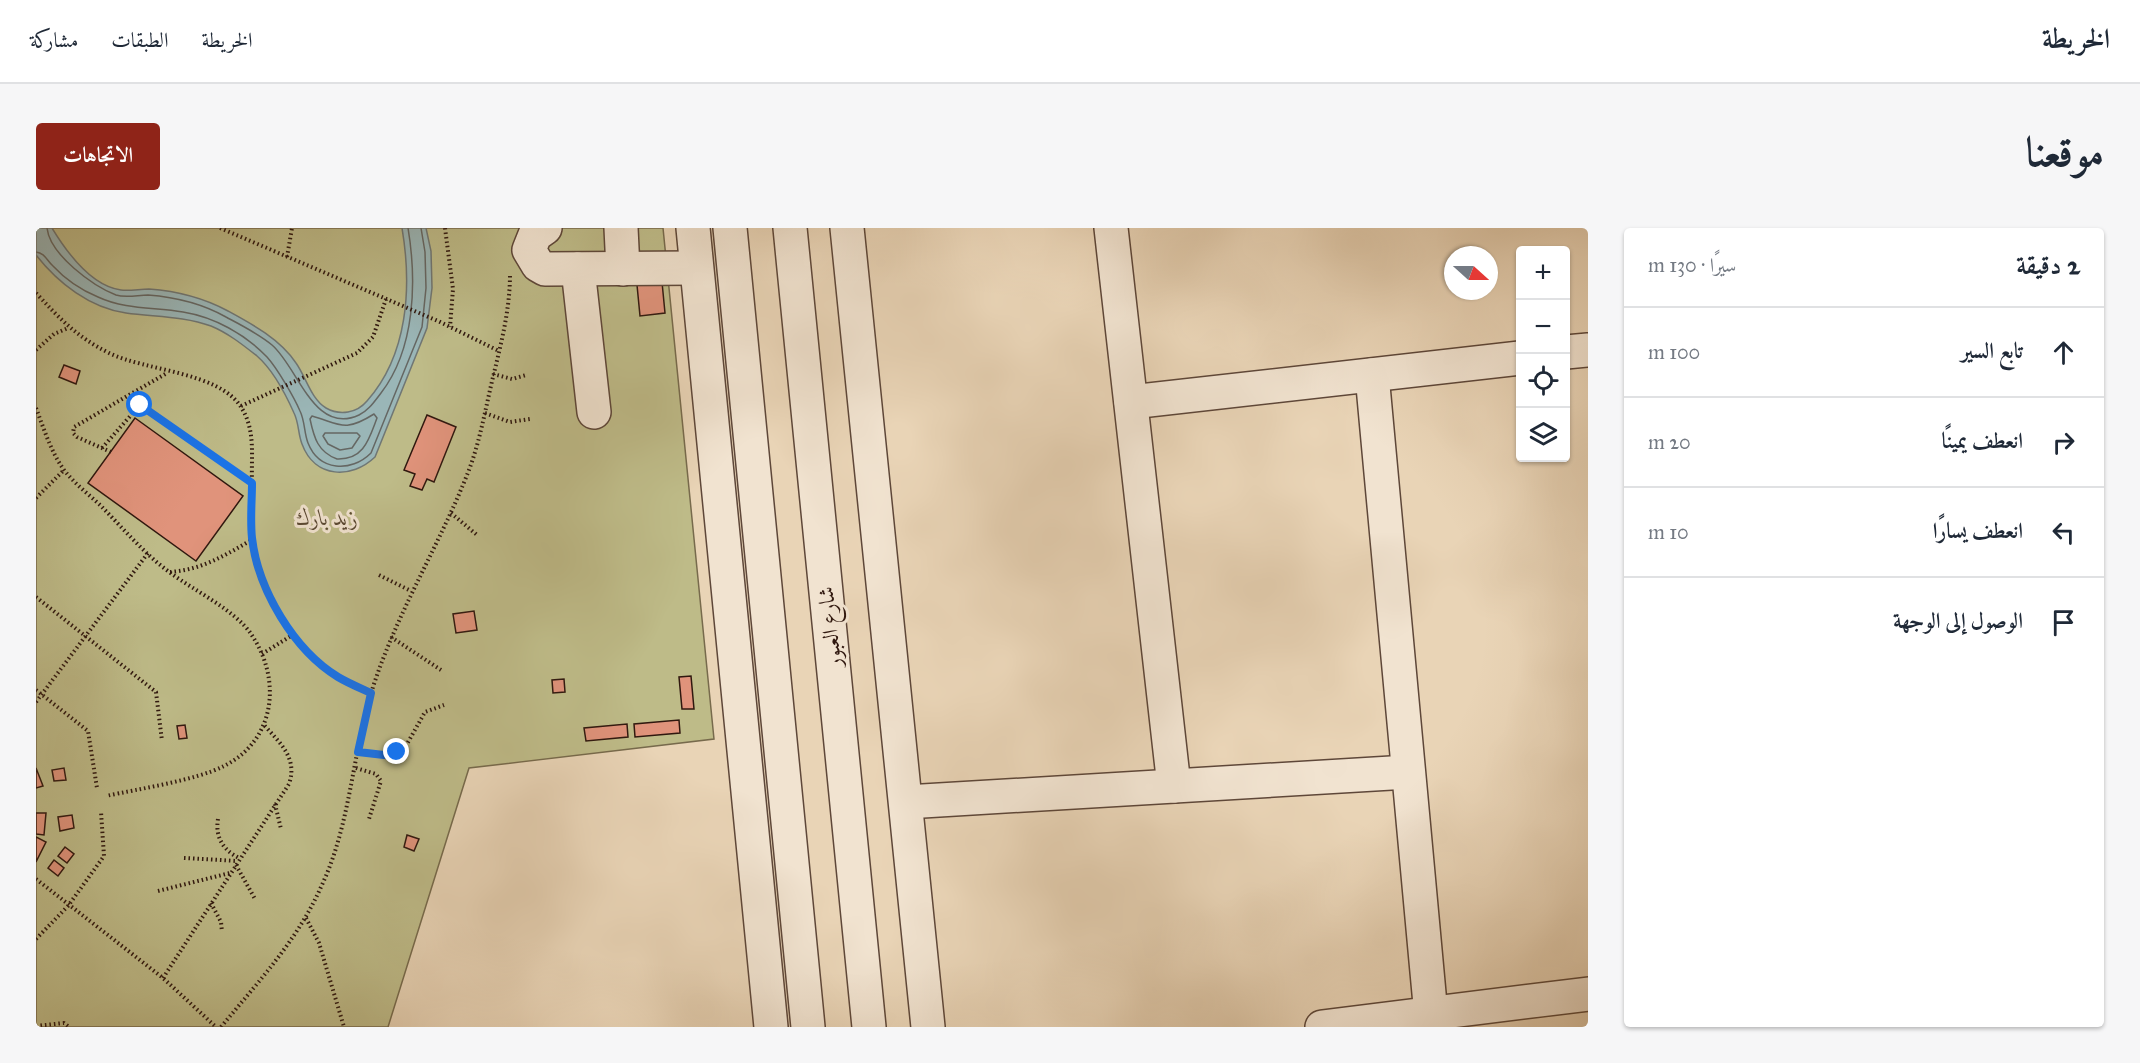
<!DOCTYPE html>
<html lang="ar">
<meta charset="utf-8">
<style>
body{margin:0;font-family:"IM FELL Great Primer",Amiri,serif;background:#f6f6f7;color:#1f2937;direction:rtl}
.controls{position:absolute;right:18px;top:18px;display:grid;overflow:hidden;border-radius:6px;box-shadow:0 2px 4px #0004}
.controls button{width:54px;height:54px;display:grid;place-items:center;padding:0;border:0;border-bottom:2px solid #e0e1e3;background:#fff;color:#1f2937;font:30px sans-serif}
.compass{position:absolute;left:1408px;top:18px;width:54px;height:54px;border-radius:50%;background:#fff;box-shadow:0 2px 4px #0004;rotate:111deg}
.stop{position:absolute;width:18px;height:18px;margin:-14px;border:4px solid #1a73e8;border-radius:50%;background:#fff}
.stop.end{background:#1a73e8;border-color:#fff;box-shadow:0 2px 6px #0008}
.list{margin:0;padding:0;list-style:none}
h2{display:flex;justify-content:space-between;align-items:center;height:78px;margin:0;padding:0 24px;font-size:26px}
h2 small{font-size:20px;font-weight:400;color:#747a83}
.list li{display:grid;grid-template-columns:39px 1fr auto;gap:18px;align-items:center;box-sizing:border-box;height:90px;padding:0 24px;border-top:2px solid #e0e1e3}
.list b{display:block;font-size:22px;white-space:nowrap}
.list em{font-size:20px;font-style:normal;color:#747a83}
.icon{flex:none;width:33px;height:33px;fill:none;stroke:currentColor;stroke-width:2;stroke-linecap:round;stroke-linejoin:round}
.map{position:relative;flex:none;width:1552px;height:799px;overflow:hidden;direction:ltr;border-radius:6px}
header{display:flex;align-items:center;gap:36px;box-sizing:border-box;height:84px;padding:0 30px;background:#fff;border-bottom:2px solid #e0e1e3}
header strong{font-size:28px}
nav{display:flex;gap:33px;margin-inline-start:auto;font-size:21px}
.intro{display:flex;align-items:center;justify-content:space-between;box-sizing:border-box;height:144px;padding:0 36px}
h1{margin:0;font-size:42px}
.button{padding:15px 27px;border-radius:6px;background:#8f2418;color:#fff;font-size:21px;font-weight:700}
main{display:flex;gap:36px;padding:0 36px}
aside{flex:1;background:#fff;border-radius:6px;box-shadow:0 2px 4px #0004}
.map>svg:first-child{display:block}
</style>
<header>
<strong>الخريطة</strong>
<nav><a>الخريطة</a><a>الطبقات</a><a>مشاركة</a></nav>
</header>
<div class="intro"><h1>موقعنا</h1><a class="button">الاتجاهات</a></div>
<main>
<aside>
<h2>2 دقيقة<small>سيرًا · 130 m</small></h2>
<ul class="list">
<li><svg class="icon" aria-label="ahead" viewBox="0 0 24 24"><path d="M12 20V5M6 11l6-6 6 6"/></svg><div><b>تابع السير</b></div><em>100 m</em></li>
<li><svg class="icon" aria-label="right" viewBox="0 0 24 24"><path d="M7 20v-9h11M14 6l5 5-5 5"/></svg><div><b>انعطف يمينًا</b></div><em>20 m</em></li>
<li><svg class="icon" aria-label="left" viewBox="0 0 24 24"><path d="M17 20v-9H6M10 6l-5 5 5 5"/></svg><div><b>انعطف يسارًا</b></div><em>10 m</em></li>
<li><svg class="icon" aria-label="arrive" viewBox="0 0 24 24"><path d="M6 21V4h12l-3 4 3 4H6"/></svg><div><b>الوصول إلى الوجهة</b></div></li>
</ul>
</aside>
<div class="map">
<svg width="1552" height="799" viewBox="0 0 1552 799">
<rect width="100%" height="100%" fill="#e9d4b6"/>
<filter id="stains"><feTurbulence type="fractalNoise" baseFrequency=".00333" numOctaves="4"/><feColorMatrix values="0 0 0 0 .2 0 0 0 0 .09 0 0 0 0 .02 0 0 0 .5 -.17"/></filter>
<radialGradient id="worn" r=".72"><stop offset=".6" stop-color="#630" stop-opacity="0"/><stop offset="1" stop-color="#630" stop-opacity=".3"/></radialGradient>
<path fill="#bebb88" stroke="#776a4c" stroke-width="1.5" d="M0,0H627L678,511L433,540L352,799H0Z"/>
<path fill="#9ab6b7" stroke="#707774" stroke-width="1.5" d="M0,0H16C30,23 55,58 85,62C94,63 104,61 113,61C140,63 168,70 192,83C216,96 244,111 260,135C270,149 275,171 290,180C304,188 321,185 331,173C372,127 376,59 366,0H390L395,23L396,60L391,100L339,229C316,251 279,251 266,216C262,206 263,195 258,185C250,167 236,141 221,128C207,117 192,105 175,98C148,88 119,89 90,85C54,80 22,55 0,27Z"/>
<g fill="none" stroke-linecap="round" stroke-linejoin="round">
<g stroke="#656763" stroke-width="1.5">
<path d="M11,0C14,27 57,58 80,67C90,70 102,67 112,67C138,69 167,76 190,89C205,97 223,106 236,117C262,139 278,208 323,187C332,183 338,174 345,165C379,121 381,54 372,0"/>
<path d="M0,24C9,25 11,33 17,38C29,51 45,62 62,69C90,82 118,79 147,84C178,89 209,106 231,129C241,140 258,169 264,183C269,193 268,205 272,215C283,243 315,245 335,225L386,99L390,60L389,24L385,0"/>
<path d="M338,186L341,190C333,211 328,232 301,231C282,224 278,210 274,191L276,188C304,196 308,205 338,186Z"/>
<path d="M289,205H321L324,208L316,220L304,222L292,216L287,208Z"/>
</g>
</g>
<g fill="#e0937b" stroke="#30180f" stroke-width="1.5">
<path d="M626,54L629,85L604,88L601,57Z"/>
<path d="M28,137L44,143L40,156L23,149Z"/>
<path d="M391,187L420,199L398,254L391,251L386,262L374,258L379,246L368,242Z"/>
<path d="M99,190L207,268L160,333L52,255Z"/>
<path d="M438,383L441,402L420,405L417,386Z"/>
<path d="M655,448L658,481H646L643,449Z"/>
<path d="M528,451L529,464L517,465L516,452Z"/>
<path d="M643,492L644,505L599,509L598,496Z"/>
<path d="M591,496L592,509L550,513L548,500Z"/>
<path d="M149,497L151,510L143,511L141,498Z"/>
<path d="M0,540L7,558L0,560Z"/>
<path d="M28,540L30,552L18,553L16,542Z"/>
<path d="M0,585H10L8,607L0,606Z"/>
<path d="M36,587L38,600L24,603L22,589Z"/>
<path d="M371,607L383,611L378,623L368,619Z"/>
<path d="M0,609L10,614L0,634Z"/>
<path d="M29,619L38,626L31,635L22,628Z"/>
<path d="M18,632L28,640L22,648L12,640Z"/>
</g>
<g fill="none" stroke-linecap="round" stroke-linejoin="round">
<defs>
<g id="minor">
<path d="M509,0L499,7L493,22L502,37L509,41L659,40"/>
<path d="M585,0L587,41"/>
<path d="M657,0L735,799"/>
<path d="M694,0L772,799"/>
<path d="M754,0L833,799"/>
<path d="M811,0L892,799"/>
<path d="M1075,0L1138,558"/>
<path d="M542,41L558,184"/>
<path d="M1530,124L1552,122"/>
<path d="M1336,147L1395,787"/>
<path d="M1095,174L1484,130"/>
<path d="M870,574L1372,544"/>
<path d="M1286,799L1552,766"/>
</g>
</defs>
<use href="#minor" stroke="#5e4739" stroke-width="36"/>
<g stroke="#30180f" stroke-width="4" stroke-dasharray="1.5 3" stroke-linecap="butt">
<path d="M184,0L402,93L463,123"/>
<path d="M409,0L417,61L414,99"/>
<path d="M251,29L256,0"/>
<path d="M0,65C24,91 41,109 73,125C110,143 183,144 205,179C220,202 215,229 216,255C216,273 215,291 216,309C221,358 261,424 302,449C312,455 324,460 335,465"/>
<path d="M0,122L18,106L32,100"/>
<path d="M457,146L476,151L490,147"/>
<path d="M205,178L321,125L337,109L350,71"/>
<path d="M0,180C8,201 15,224 28,242C38,255 52,266 64,277C87,300 109,327 136,346C159,363 200,383 215,406C246,451 240,512 188,538C161,552 102,561 70,568"/>
<path d="M449,185L474,194L494,191"/>
<path d="M66,220L104,177L216,255"/>
<path d="M75,224L41,209L37,205L38,199L131,145"/>
<path d="M0,270L28,242"/>
<path d="M415,285L441,307"/>
<path d="M134,344C165,342 190,327 217,311"/>
<path d="M343,347L375,363"/>
<path d="M0,369L120,464L126,513"/>
<path d="M355,409L405,442"/>
<path d="M226,426L258,406"/>
<path d="M0,462L52,503L61,560"/>
<path d="M0,474L112,325"/>
<path d="M322,524L348,527L361,524L371,516L389,484L408,477"/>
<path d="M320,540L340,546L345,553L333,591"/>
<path d="M239,576L245,601"/>
<path d="M182,591C179,609 187,622 203,630"/>
<path d="M148,630L201,633"/>
<path d="M200,637L219,671"/>
<path d="M0,651L127,750L180,799"/>
<path d="M122,663L194,645"/>
<path d="M175,675L185,694L186,704"/>
<path d="M270,690L283,715L308,799"/>
<path d="M0,711L32,678L68,628L65,584"/>
<path d="M127,750L253,556C262,530 244,515 228,497"/>
<path d="M0,798L28,795L33,799"/>
<path d="M185,799C222,754 261,713 285,659C316,594 316,521 339,453C364,379 405,314 433,242C445,210 450,177 458,145C466,112 474,80 474,46"/>
</g>
<use href="#minor" stroke="#f1e3d0" stroke-width="33"/>
</g>
<g fill="none" stroke-linecap="round" stroke-linejoin="round">
<path stroke="#1a73e8" stroke-width="8" d="M104,177L216,255C216,273 214,292 216,310C222,362 258,422 302,449C312,455 324,460 335,465L322,524L348,527L361,524"/>
</g>
<g text-anchor="middle" stroke-width="6" stroke-linejoin="round" paint-order="stroke">
<g font-size="22" font-style="italic" fill="#5b4933" stroke="#f1e3d0">
<text x="291" y="297">زيد بارك</text>
</g>
<g font-size="22" fill="#30180f" stroke="#f1e3d0">
<text transform="translate(793 399) rotate(-96)" y="8">شارع العبور</text>
</g>
</g>
<rect width="100%" height="100%" filter="url(#stains)"/>
<rect width="100%" height="100%" fill="url(#worn)"/>
</svg>
<div class="controls">
<button>+</button>
<button>−</button>
<button><svg class="icon" aria-label="locate" viewBox="0 0 24 24"><circle cx="12" cy="12" r="6"/><path d="M12 2v4M12 18v4M2 12h4M18 12h4"/></svg></button>
<button><svg class="icon" aria-label="layers" viewBox="0 0 24 24"><path d="M12 4l9 5-9 5-9-5zM3 14l9 5 9-5"/></svg></button>
</div>
<svg class="compass" viewBox="-18 -18 36 36"><path d="M0-13l5 13h-10z" fill="#e53935"/><path d="M0 13l5-13h-10z" fill="#747a83"/></svg>
<div class="stop" style="left:104px;top:177px"></div>
<div class="stop end" style="left:361px;top:524px"></div>
</div>
</main>
